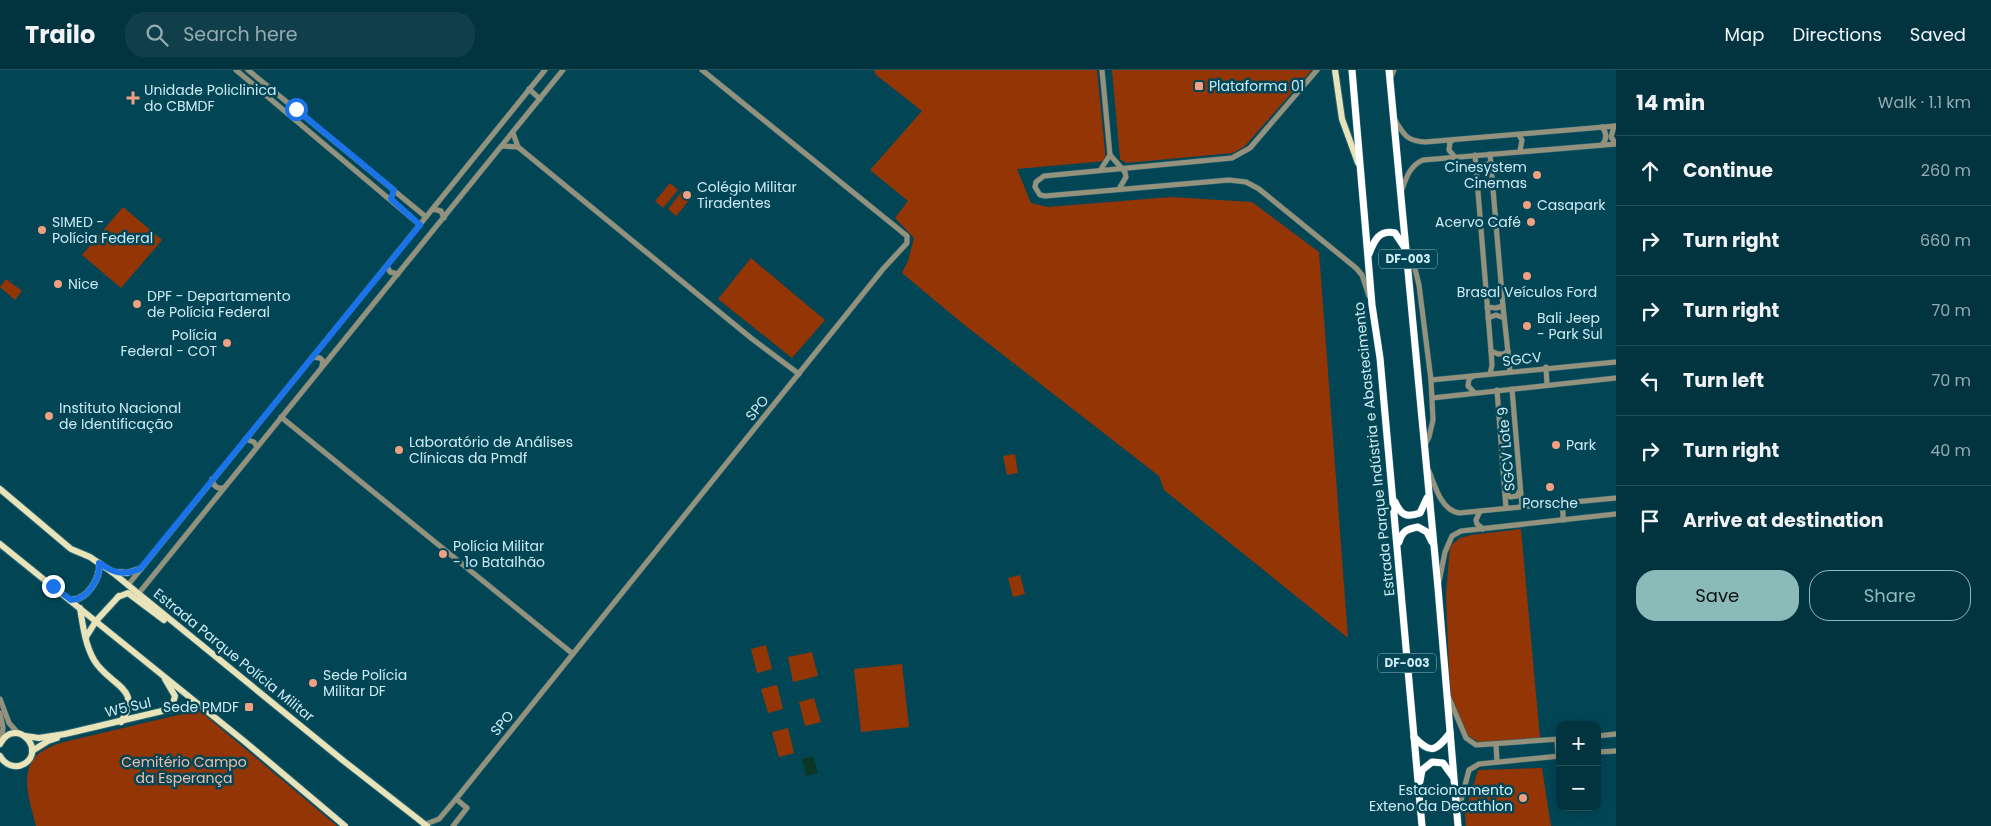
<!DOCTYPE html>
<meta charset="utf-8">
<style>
body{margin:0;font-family:Poppins,sans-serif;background:#103f4b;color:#f1f3f6}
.controls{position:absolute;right:15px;bottom:15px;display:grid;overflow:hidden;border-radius:10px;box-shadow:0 2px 12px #0003}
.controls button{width:45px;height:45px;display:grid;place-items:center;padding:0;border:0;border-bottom:1px solid #234f59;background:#023440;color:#f1f3f6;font:25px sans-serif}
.stop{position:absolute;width:15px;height:15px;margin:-11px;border:4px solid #1a73e8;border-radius:50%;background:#fff}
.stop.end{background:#1a73e8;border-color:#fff;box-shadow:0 1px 5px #0008}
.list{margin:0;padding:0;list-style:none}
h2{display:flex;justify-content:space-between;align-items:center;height:65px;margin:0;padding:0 20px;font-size:21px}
h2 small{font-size:16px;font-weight:400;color:#96aab1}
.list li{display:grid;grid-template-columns:32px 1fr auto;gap:15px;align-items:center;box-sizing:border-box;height:70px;padding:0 20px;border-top:1px solid #234f59}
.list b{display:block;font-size:19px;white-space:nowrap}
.list em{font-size:16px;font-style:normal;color:#96aab1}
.actions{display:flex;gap:10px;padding:15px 20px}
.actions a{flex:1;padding:11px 0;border:1px solid #8bbbb9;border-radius:20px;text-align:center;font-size:18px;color:#8bbbb9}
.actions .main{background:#8bbbb9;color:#111}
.icon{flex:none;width:28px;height:28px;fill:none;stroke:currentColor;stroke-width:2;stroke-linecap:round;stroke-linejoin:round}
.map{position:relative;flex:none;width:1616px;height:756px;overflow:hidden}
header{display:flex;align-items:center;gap:30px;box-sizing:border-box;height:70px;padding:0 25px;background:#023440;border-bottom:1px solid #234f59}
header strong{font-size:24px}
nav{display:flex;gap:28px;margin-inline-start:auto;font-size:18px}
.search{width:350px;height:45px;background:#103f4b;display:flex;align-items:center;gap:12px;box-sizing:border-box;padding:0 18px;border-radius:20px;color:#96aab1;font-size:19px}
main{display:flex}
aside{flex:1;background:#023440}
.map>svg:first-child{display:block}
</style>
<header>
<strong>Trailo</strong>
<div class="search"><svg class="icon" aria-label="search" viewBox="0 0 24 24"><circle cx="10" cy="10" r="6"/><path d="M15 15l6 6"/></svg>Search here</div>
<nav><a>Map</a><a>Directions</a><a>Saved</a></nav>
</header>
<main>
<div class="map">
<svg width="1616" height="756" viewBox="0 0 1616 756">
<rect width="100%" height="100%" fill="#024656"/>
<g fill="#943505">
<path d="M874,0H1097L1106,91L1017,99L1031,133L1048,137L1171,127L1252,132L1319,182L1348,568L1164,420L1159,406L962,253L902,203L908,191L914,168L895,148L908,131L870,100L922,41L875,4Z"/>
<path d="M1112,0H1312L1244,77L1233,83L1126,93L1120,89Z"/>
<path d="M670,113L678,120L663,138L655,131Z"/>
<path d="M682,121L691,128L676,146L668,139Z"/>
<path d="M123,137L162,170L121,218L82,185Z"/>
<path d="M751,188L825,250L792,288L718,229Z"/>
<path d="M6,209L22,221L15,230L0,217Z"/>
<path d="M1015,384L1018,403L1007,405L1003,386Z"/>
<path d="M1521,459L1540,668L1480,673L1467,665L1450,626L1446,525L1450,476L1460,468L1471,465Z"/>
<path d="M1020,505L1025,524L1013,527L1008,508Z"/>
<path d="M766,575L772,599L757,603L751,579Z"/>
<path d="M812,582L818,606L793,612L788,587Z"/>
<path d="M902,594L909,657L861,662L854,599Z"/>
<path d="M777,615L783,639L768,643L761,619Z"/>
<path d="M814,628L821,652L805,656L799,632Z"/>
<path d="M199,640L337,756H36C26,718 14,685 64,672Z"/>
<path d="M788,658L794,683L779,687L772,662Z"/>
<path d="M1542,698L1551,756H1466L1465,743L1478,700Z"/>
</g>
<path fill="#0c3725" d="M813,686L818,703L806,706L802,689Z"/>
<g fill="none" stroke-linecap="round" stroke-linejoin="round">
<defs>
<g id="minor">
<path d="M236,0L420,155"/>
<path d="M248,0L426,147"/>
<path d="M1317,0L1250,78L1232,88L1044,106L1036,112L1035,117L1040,125L1045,126L1229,110L1246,112L1259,119L1356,198L1362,205L1369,226"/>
<path d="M1390,9L1394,0"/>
<path d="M529,19L540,29"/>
<path d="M1395,50C1404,65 1407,71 1425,72L1616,56"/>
<path d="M1614,56L1611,67L1616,74"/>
<path d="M1602,57C1607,63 1607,69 1602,75"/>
<path d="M513,63L518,77L751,268L799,304"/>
<path d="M1519,65L1522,70L1520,81"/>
<path d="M1453,70L1450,72L1449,80L1454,86"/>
<path d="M502,76L518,77"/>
<path d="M1490,84L1503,236L1510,301"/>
<path d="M1110,85L1125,102L1126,107L1119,119"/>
<path d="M1475,85L1491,281L1492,295L1490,304"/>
<path d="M1476,98L1479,95L1488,94L1491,97"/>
<path d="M1101,99L1110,85L1102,0"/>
<path d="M1401,122C1406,109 1409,96 1423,90L1616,74"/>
<path d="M433,139L441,141L444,148"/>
<path d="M1407,181L1413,191L1419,215L1431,310L1433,350L1429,367L1424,377"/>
<path d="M387,196L390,202L398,204"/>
<path d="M1487,237L1496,238L1503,236"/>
<path d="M1488,248L1496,245L1504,248"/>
<path d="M1491,281L1498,284H1504L1508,281"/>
<path d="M312,287L320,288L323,291L322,296"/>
<path d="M1546,297L1547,315"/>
<path d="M1473,306L1469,309L1468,316L1474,322"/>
<path d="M1431,310L1616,292"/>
<path d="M1512,319L1522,437"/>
<path d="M1497,320L1506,438"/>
<path d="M1432,328L1616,308"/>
<path d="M281,347L573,584"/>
<path d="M245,369L254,372L257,377"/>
<path d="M1429,401C1435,416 1441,440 1459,443L1616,428"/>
<path d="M212,409C213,416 217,419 223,418"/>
<path d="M1505,422L1510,427L1517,426L1520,420"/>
<path d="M1560,433L1563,442V450"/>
<path d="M1480,441L1476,450L1477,454L1483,459"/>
<path d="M1439,512L1445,482L1452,466L1461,461L1616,444"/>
<path d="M128,515L545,0"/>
<path d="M139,523L563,0"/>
<path d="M1449,628L1466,668L1476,675L1560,669"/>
<path d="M0,629L9,653L18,663"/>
<path d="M0,643L3,658L1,672"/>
<path d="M1597,666L1616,664"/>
<path d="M1557,669L1558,686"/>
<path d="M1496,674L1497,692"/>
<path d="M1597,682L1616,681"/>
<path d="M1458,742L1469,700L1479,694L1560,686"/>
<path d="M426,754L439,749L456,729L883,199L907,173V166L702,0"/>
<path d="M453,756L467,738L456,729"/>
</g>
<g id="major">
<path d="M1335,0L1342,49L1358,93"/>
<path d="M0,419L71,479L90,487L112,502L345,692L427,756"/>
<path d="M0,474L244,671L345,756"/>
<path d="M112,502L127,503L140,499"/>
<path d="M118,527L128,523L164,550"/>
<path d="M71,530C87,530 101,508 99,493"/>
<path d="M80,538C83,556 85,574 94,590C109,616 144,617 121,652"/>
<path d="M86,567L96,551L119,526"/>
<path d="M165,609L175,626L171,640"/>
<path d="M25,666L39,668L65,664L196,633"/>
<path d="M0,674C4,667 8,663 16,663C21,663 25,666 29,671C42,690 13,708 0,686"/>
<path d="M32,681L48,671L57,668"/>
</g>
<g id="highway">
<path d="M1352,0L1372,235L1380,288L1422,756"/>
<path d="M1389,0L1438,518L1458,756"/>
<path d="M1369,184C1374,171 1379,159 1395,163L1405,178"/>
<path d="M1395,432C1401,445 1406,448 1420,443L1427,428"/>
<path d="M1399,472C1402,461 1407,459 1418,457L1427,462L1432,472"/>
<path d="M1414,667C1431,685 1436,681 1450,663"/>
<path d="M1420,711L1422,700L1432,692L1443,693L1453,707"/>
</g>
</defs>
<use href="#minor" stroke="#276472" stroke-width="6"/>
<use href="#major" stroke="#276472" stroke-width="8"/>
<use href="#highway" stroke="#276472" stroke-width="8"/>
<use href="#minor" stroke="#94917c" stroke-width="5"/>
<use href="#major" stroke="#e9e3b9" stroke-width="6"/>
<use href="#highway" stroke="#fff" stroke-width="7"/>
</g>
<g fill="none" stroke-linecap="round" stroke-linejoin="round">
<path stroke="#1a73e8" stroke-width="6" d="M53,516L71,530C87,530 101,508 99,493C114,503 122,506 140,499L420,155L391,129L394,120L296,39"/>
</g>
<g fill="#f2a081" stroke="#024656" stroke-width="2">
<rect x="1194" y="11" width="10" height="10" rx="2.5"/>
<path d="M130.5 20.5h5v5h5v5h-5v5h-5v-5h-5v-5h5z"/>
<circle cx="1537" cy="105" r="5"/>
<circle cx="687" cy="125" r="5"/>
<circle cx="1527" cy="135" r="5"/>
<circle cx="1531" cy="152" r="5"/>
<circle cx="42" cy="160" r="5"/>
<circle cx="1527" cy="206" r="5"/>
<circle cx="58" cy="214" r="5"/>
<circle cx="137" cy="234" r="5"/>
<circle cx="1527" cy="256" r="5"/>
<circle cx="227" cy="273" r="5"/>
<circle cx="49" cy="346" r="5"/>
<circle cx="1556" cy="375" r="5"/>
<circle cx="399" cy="380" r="5"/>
<circle cx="1550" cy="417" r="5"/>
<circle cx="443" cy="484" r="5"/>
<circle cx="313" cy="613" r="5"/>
<rect x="244" y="632" width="10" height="10" rx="2.5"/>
<circle cx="1523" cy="728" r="5"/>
</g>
<g text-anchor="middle" stroke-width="5" stroke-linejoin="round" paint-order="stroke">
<g fill="#024656" stroke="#91b9c5" stroke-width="1">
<rect x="1379" y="179.5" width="58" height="19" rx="4"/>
<rect x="1378" y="583.5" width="58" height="19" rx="4"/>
</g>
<g font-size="12" font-weight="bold" fill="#ceeaf4">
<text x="1408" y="193">DF-003</text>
<text x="1407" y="597">DF-003</text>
</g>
<g font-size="14" fill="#ceeaf4" stroke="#024656" text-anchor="start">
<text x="1209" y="21">Plataforma 01</text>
<text x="144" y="25">Unidade Policlinica<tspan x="144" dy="16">do CBMDF</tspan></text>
<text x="1527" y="102" text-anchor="end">Cinesystem<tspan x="1527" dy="16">Cinemas</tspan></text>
<text x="697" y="122">Colégio Militar<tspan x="697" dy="16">Tiradentes</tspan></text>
<text x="1537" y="140">Casapark</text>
<text x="52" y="157">SIMED -<tspan x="52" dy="16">Polícia Federal</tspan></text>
<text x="1521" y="157" text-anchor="end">Acervo Café</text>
<text x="68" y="219">Nice</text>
<text x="1527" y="227" text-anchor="middle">Brasal Veículos Ford</text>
<text x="147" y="231">DPF - Departamento<tspan x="147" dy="16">de Polícia Federal</tspan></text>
<text x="1537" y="253">Bali Jeep<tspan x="1537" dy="16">- Park Sul</tspan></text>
<text x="217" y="270" text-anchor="end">Polícia<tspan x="217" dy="16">Federal - COT</tspan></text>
<text x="59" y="343">Instituto Nacional<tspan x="59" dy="16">de Identificação</tspan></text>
<text x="409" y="377">Laboratório de Análises<tspan x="409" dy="16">Clínicas da Pmdf</tspan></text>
<text x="1566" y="380">Park</text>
<text x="1550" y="438" text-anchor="middle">Porsche</text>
<text x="453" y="481">Polícia Militar<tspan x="453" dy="16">- 1o Batalhão</tspan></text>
<text x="323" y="610">Sede Polícia<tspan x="323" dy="16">Militar DF</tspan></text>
<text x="239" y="642" text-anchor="end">Sede PMDF</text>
<text x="1513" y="725" text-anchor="end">Estacionamento<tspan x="1513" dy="16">Exteno da Decathlon</tspan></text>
</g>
<g font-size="14" fill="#ceeaf4" stroke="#024656">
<text transform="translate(1522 289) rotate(-7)" y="5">SGCV</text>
<text transform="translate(757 338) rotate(-51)" y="5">SPO</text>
<text transform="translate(1374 379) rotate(-96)" y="5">Estrada Parque Indústria e Abastecimento</text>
<text transform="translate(1506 379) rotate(-95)" y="5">SGCV Lote 9</text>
<text transform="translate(234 585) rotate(39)" y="5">Estrada Parque Polícia Militar</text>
<text transform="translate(128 637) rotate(-13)" y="5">W5 Sul</text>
<text transform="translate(502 653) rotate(-50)" y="5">SPO</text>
</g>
<g font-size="14" fill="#f2bba7" stroke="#024656">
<text x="184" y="697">Cemitério Campo<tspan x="184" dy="16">da Esperança</tspan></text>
</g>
</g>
</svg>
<div class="controls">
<button>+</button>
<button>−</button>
</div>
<div class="stop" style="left:296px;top:39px"></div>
<div class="stop end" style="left:53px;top:516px"></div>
</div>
<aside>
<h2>14 min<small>Walk · 1.1 km</small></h2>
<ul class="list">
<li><svg class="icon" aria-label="ahead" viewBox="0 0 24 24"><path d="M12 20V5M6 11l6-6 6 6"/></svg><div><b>Continue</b></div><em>260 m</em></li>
<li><svg class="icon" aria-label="right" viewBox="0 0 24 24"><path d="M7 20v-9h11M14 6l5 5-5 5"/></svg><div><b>Turn right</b></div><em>660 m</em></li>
<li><svg class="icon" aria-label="right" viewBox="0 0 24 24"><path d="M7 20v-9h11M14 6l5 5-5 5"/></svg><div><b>Turn right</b></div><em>70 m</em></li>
<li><svg class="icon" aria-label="left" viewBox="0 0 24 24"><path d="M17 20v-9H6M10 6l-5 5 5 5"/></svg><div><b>Turn left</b></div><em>70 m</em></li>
<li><svg class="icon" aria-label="right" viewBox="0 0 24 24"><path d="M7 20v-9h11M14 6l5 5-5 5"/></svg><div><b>Turn right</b></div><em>40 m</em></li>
<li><svg class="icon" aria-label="arrive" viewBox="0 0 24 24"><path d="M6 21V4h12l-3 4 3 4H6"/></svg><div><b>Arrive at destination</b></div></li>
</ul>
<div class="actions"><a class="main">Save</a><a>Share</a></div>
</aside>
</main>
